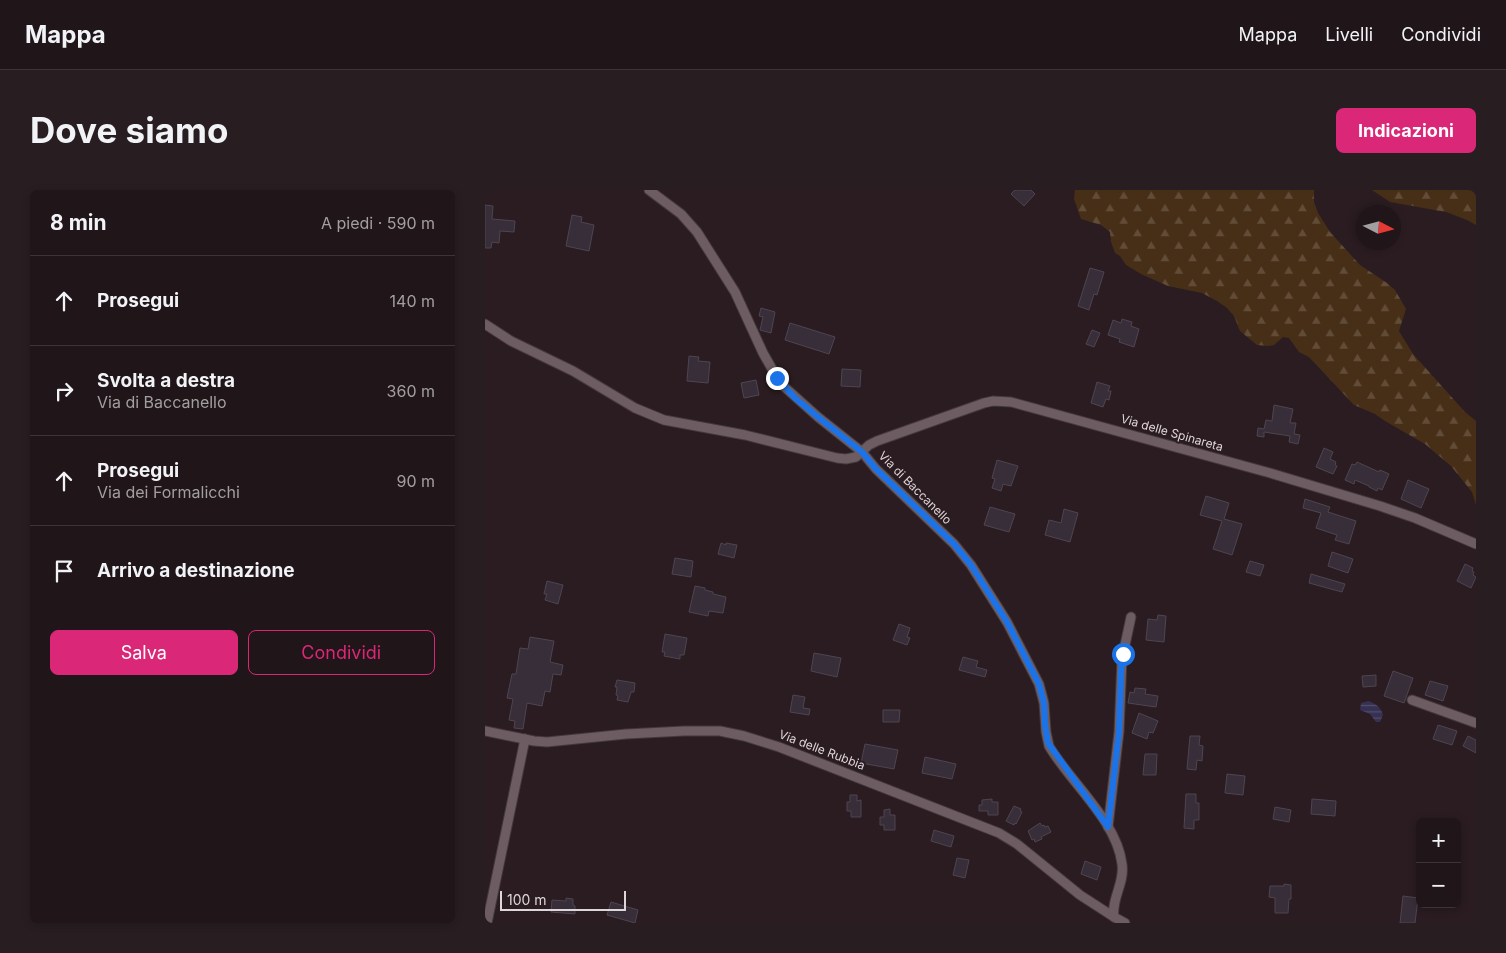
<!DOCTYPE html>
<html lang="it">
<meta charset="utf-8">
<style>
body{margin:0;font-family:Inter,sans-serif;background:#281e22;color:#f1f3f6}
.controls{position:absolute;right:15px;bottom:15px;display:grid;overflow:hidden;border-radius:8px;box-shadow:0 2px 8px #0003}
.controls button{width:45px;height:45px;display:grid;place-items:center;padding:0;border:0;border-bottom:1px solid #3d3438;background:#201519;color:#f1f3f6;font:25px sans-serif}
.compass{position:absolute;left:871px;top:15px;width:45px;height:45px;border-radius:50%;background:#201519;box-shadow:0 2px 8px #0003;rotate:96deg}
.scale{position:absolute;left:15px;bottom:12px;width:126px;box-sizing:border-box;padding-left:5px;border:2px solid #dfd6d9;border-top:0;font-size:14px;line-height:18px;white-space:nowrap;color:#dfd6d9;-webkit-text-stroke:4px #2a1c21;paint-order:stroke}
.stop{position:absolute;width:15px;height:15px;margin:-11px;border:4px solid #1a73e8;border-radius:50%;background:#fff}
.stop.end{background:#1a73e8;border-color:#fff;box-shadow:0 1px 5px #0008}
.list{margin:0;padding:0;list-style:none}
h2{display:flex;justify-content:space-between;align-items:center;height:65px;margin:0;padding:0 20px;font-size:21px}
h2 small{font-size:16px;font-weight:400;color:#a29fa2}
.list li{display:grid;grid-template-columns:32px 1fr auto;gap:15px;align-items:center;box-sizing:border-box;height:90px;padding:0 20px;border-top:1px solid #3d3438}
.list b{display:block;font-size:19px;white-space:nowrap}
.list p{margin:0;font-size:16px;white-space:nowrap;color:#a29fa2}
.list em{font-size:16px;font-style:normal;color:#a29fa2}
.actions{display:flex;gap:10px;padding:15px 20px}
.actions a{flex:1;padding:11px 0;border:1px solid #db2777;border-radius:8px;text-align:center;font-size:18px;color:#db2777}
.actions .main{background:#db2777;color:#fff}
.icon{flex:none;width:28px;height:28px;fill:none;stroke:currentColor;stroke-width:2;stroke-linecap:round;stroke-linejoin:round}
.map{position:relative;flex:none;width:991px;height:733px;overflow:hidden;border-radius:8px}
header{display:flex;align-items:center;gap:30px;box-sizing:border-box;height:70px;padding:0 25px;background:#201519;border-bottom:1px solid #3d3438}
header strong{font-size:24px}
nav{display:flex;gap:28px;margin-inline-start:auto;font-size:18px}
.intro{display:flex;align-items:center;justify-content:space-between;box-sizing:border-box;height:120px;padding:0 30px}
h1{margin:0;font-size:35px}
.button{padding:12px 22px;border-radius:8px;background:#db2777;color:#fff;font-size:18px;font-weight:700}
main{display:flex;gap:30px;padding:0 30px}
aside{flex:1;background:#201519;border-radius:8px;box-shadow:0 2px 8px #0003}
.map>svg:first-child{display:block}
</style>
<header>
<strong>Mappa</strong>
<nav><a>Mappa</a><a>Livelli</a><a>Condividi</a></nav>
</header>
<div class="intro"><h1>Dove siamo</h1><a class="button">Indicazioni</a></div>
<main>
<aside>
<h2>8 min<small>A piedi · 590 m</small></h2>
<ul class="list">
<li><svg class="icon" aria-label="ahead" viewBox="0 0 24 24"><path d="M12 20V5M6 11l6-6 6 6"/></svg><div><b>Prosegui</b></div><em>140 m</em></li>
<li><svg class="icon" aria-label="right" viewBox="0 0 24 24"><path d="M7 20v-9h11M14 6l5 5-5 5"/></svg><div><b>Svolta a destra</b><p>Via di Baccanello</p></div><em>360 m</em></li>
<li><svg class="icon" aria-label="ahead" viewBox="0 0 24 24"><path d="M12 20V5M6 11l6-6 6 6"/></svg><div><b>Prosegui</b><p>Via dei Formalicchi</p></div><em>90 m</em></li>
<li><svg class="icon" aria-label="arrive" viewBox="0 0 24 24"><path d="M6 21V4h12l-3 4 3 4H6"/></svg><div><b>Arrivo a destinazione</b></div></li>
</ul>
<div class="actions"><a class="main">Salva</a><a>Condividi</a></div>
</aside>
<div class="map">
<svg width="991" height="733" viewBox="0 0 991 733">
<defs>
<pattern id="forest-firs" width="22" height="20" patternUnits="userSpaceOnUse" patternTransform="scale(1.25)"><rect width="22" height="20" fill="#472e17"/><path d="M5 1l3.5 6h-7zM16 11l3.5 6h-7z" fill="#614c38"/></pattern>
<pattern id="water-rules" width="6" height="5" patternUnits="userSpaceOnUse" patternTransform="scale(1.25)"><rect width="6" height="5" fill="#363153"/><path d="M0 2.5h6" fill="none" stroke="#534e6b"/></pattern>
</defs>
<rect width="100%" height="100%" fill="#2a1c21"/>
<g fill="url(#forest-firs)">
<path d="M590,0H829V12L833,23L845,42L875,75L902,93L910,100L921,119L914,141L928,164L980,222L991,231V315L987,302L966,276L940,254L900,231L890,224L869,215L824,167L814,162L804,148L798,147L789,155L783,156L772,155L755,141L749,126L742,118L732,111L717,103L683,96L656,84L641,75L635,66L630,63L626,52L625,42L616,35L596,29L589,9Z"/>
<path d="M887,0H991V35L982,30L961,22L905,12Z"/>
</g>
<path fill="url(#water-rules)" d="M883,511C890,513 896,517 898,525L895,532H891L885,524L875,520L876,513Z"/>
<g fill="#382e39" stroke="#4f4550">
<path d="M530,0H546L550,4L539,16L526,4Z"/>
<path d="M0,15L8,16L7,29L30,31L29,42L15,41L14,53L7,52L6,58H0Z"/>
<path d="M87,25L97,27L96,32L109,35L104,61L81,56Z"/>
<path d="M605,78L619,82L612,105L609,104L604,120L593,116Z"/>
<path d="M276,118L290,122L286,143L275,140L278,127L274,126Z"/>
<path d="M637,129L647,132L646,136L654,139L649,157L634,152L635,149L623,145L628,130L636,133Z"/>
<path d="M305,133L350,147L344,164L300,150Z"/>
<path d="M607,140L615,143L609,157L601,154Z"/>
<path d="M204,166L214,167L213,171L225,172L223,193L202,191Z"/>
<path d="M357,179L376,180L375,197L356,196Z"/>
<path d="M271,190L274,205L259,208L256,193Z"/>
<path d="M612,192L625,196L623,201H626L624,210L621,209L618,217L606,213Z"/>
<path d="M789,215L808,219L805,233H811L809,244L815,245L813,254L804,252L805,246L779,242V247L772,246L773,238L779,239L781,230L787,231Z"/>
<path d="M839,258L848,262L845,269L851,272L850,275L852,276L848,284L831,277Z"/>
<path d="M512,270L533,276L526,296L518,294L516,301L507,298L510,289L507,288Z"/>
<path d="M872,272L894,282L895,280L904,284L897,300L893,298L892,301L884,297V296L870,290L869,294L860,290L867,274L870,275Z"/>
<path d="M923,290L944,299L936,318L916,309Z"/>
<path d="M721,306L744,313L739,329L757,334L747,365L728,359L737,331L715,325Z"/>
<path d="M820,309L845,317L843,322L871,331L864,354L850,350L852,345L831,338L836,323L818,318Z"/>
<path d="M505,317L530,324L524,342L499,335Z"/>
<path d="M579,319L593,323L585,352L560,345L564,330L576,333Z"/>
<path d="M236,353L241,355V353L252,355L249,368L233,364Z"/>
<path d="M847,362L868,369L863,383L843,376Z"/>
<path d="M190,368L208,371L206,387L187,384Z"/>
<path d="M765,371L779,375L775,386L761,382Z"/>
<path d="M980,374L988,378L987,381L989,382L988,385L991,387L986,398L972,391Z"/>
<path d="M826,384L860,394L857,402L824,393Z"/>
<path d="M62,391L78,395L73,414L60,410L62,404H59Z"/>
<path d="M210,396L220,398V400L228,402V404L241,407L238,423L224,421L223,426L204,422Z"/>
<path d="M673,425L681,426L679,452L661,450L663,429L672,430Z"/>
<path d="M414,434L425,438L422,447L425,448L422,455L408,450Z"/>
<path d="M180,444L202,448L199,465H195V469L179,466L180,462H177Z"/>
<path d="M45,447L69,451L65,472L78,475L76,485L68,484L65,502L60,501L57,516L42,513L38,539L29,538L30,531L24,530L28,509L22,508L27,484H31L35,458L43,459Z"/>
<path d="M329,463L356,468L352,487L326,481Z"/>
<path d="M478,467L493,471L491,477L502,480L500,487L474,480Z"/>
<path d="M908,481L928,488L919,513L899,506Z"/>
<path d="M891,485V496L878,497L877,486Z"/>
<path d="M132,490L150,493L149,502H146L143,512L132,510L133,506L131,505L132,497H130Z"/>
<path d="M945,491L963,496L958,511L940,505Z"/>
<path d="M650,498L661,499L660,504L673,506L671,517L643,513L645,502L649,503Z"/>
<path d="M308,505L320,507L318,518L325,519L324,525L305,522Z"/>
<path d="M398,520H415L414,532H398Z"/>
<path d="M654,523L673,531L668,543L664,542L662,549L647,543Z"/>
<path d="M953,535L972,541L967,555L948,549Z"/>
<path d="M705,546H715L714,555L718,556L717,571L712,570L711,580L702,579Z"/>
<path d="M983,546L991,550V563L978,556Z"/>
<path d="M380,554L413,560L409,579L376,573Z"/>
<path d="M660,564H672L671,585H658Z"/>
<path d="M440,567L471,574L467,589L437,583Z"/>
<path d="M742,584L760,586L758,605L740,603Z"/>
<path d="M701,604H711V613H714V630H709V639L699,638Z"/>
<path d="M365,605H372V611L376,610V627H366V621H362V612H365Z"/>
<path d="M507,609V612H513V625H503V621H494V615H497V610Z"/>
<path d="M827,609L851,611L850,626L826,624Z"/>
<path d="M529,616L536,619L535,621L537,622L531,634L530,633L529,635L521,631Z"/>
<path d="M790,617L806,620L804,632L788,629Z"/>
<path d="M405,619V625H410V640H399V635H395V627H399V620Z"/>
<path d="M555,633L557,636L559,635L560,637L563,636L566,642L556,647L557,649L550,652L549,649L547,650L543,641Z"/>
<path d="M449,640L469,646L466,657L446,651Z"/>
<path d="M472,668L484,670L480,688L468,685Z"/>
<path d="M600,671L616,677L612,690L596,684Z"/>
<path d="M799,694L806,695V709H804L803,723H790V708L784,707L785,696H799Z"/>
<path d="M918,706L933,708L930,733H915Z"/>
<path d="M81,708L88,709V715L90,716V724L66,722L67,710L81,711Z"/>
<path d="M126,712L153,720L150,733L122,725Z"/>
</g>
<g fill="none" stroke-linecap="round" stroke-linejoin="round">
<defs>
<g id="minor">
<path d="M164,0L196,24L212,42L250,102L278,163L295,193L333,227L377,262L391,279L469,354L486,375L522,432L554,494L559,513L561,542L564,556C585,592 632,631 637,674C640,693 626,709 629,727L640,733"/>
<path d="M0,134L26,151L88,181L150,218L179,230L260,245L352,268L361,269L371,267L384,255L392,251L499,213L508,211L526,212L785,283L895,316L930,328L991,354"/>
<path d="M927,510L991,533"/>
<path d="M0,541L49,551L62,552L141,544L199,541H235L259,546L294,557L514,643L532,654L595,705L629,727"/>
<path d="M623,637L634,542L637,469L646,427"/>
<path d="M2,733L40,549"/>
</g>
</defs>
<use href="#minor" stroke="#43393c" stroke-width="11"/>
<use href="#minor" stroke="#6d5d62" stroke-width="9"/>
</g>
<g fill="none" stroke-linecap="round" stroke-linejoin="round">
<path stroke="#1a73e8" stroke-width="6" d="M292,188L310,208L333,227L377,262L391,279L469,354L486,375L522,432L554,494L559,513L560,535L563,553L623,637L634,542L636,482L638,464"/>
</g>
<g text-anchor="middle" stroke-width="4" stroke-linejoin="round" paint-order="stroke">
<g font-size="12" fill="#dfd6d9" stroke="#2a1c21">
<text transform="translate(687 243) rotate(16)" y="4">Via delle Spinareta</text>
<text transform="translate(430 298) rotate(45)" y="4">Via di Baccanello</text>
<text transform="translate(337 560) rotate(21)" y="4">Via delle Rubbia</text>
</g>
</g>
</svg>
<div class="controls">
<button>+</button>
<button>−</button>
</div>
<svg class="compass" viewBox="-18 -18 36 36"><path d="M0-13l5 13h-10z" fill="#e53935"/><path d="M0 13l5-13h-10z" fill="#a29fa2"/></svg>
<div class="scale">100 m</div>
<div class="stop" style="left:638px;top:464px"></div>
<div class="stop end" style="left:292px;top:188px"></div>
</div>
</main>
